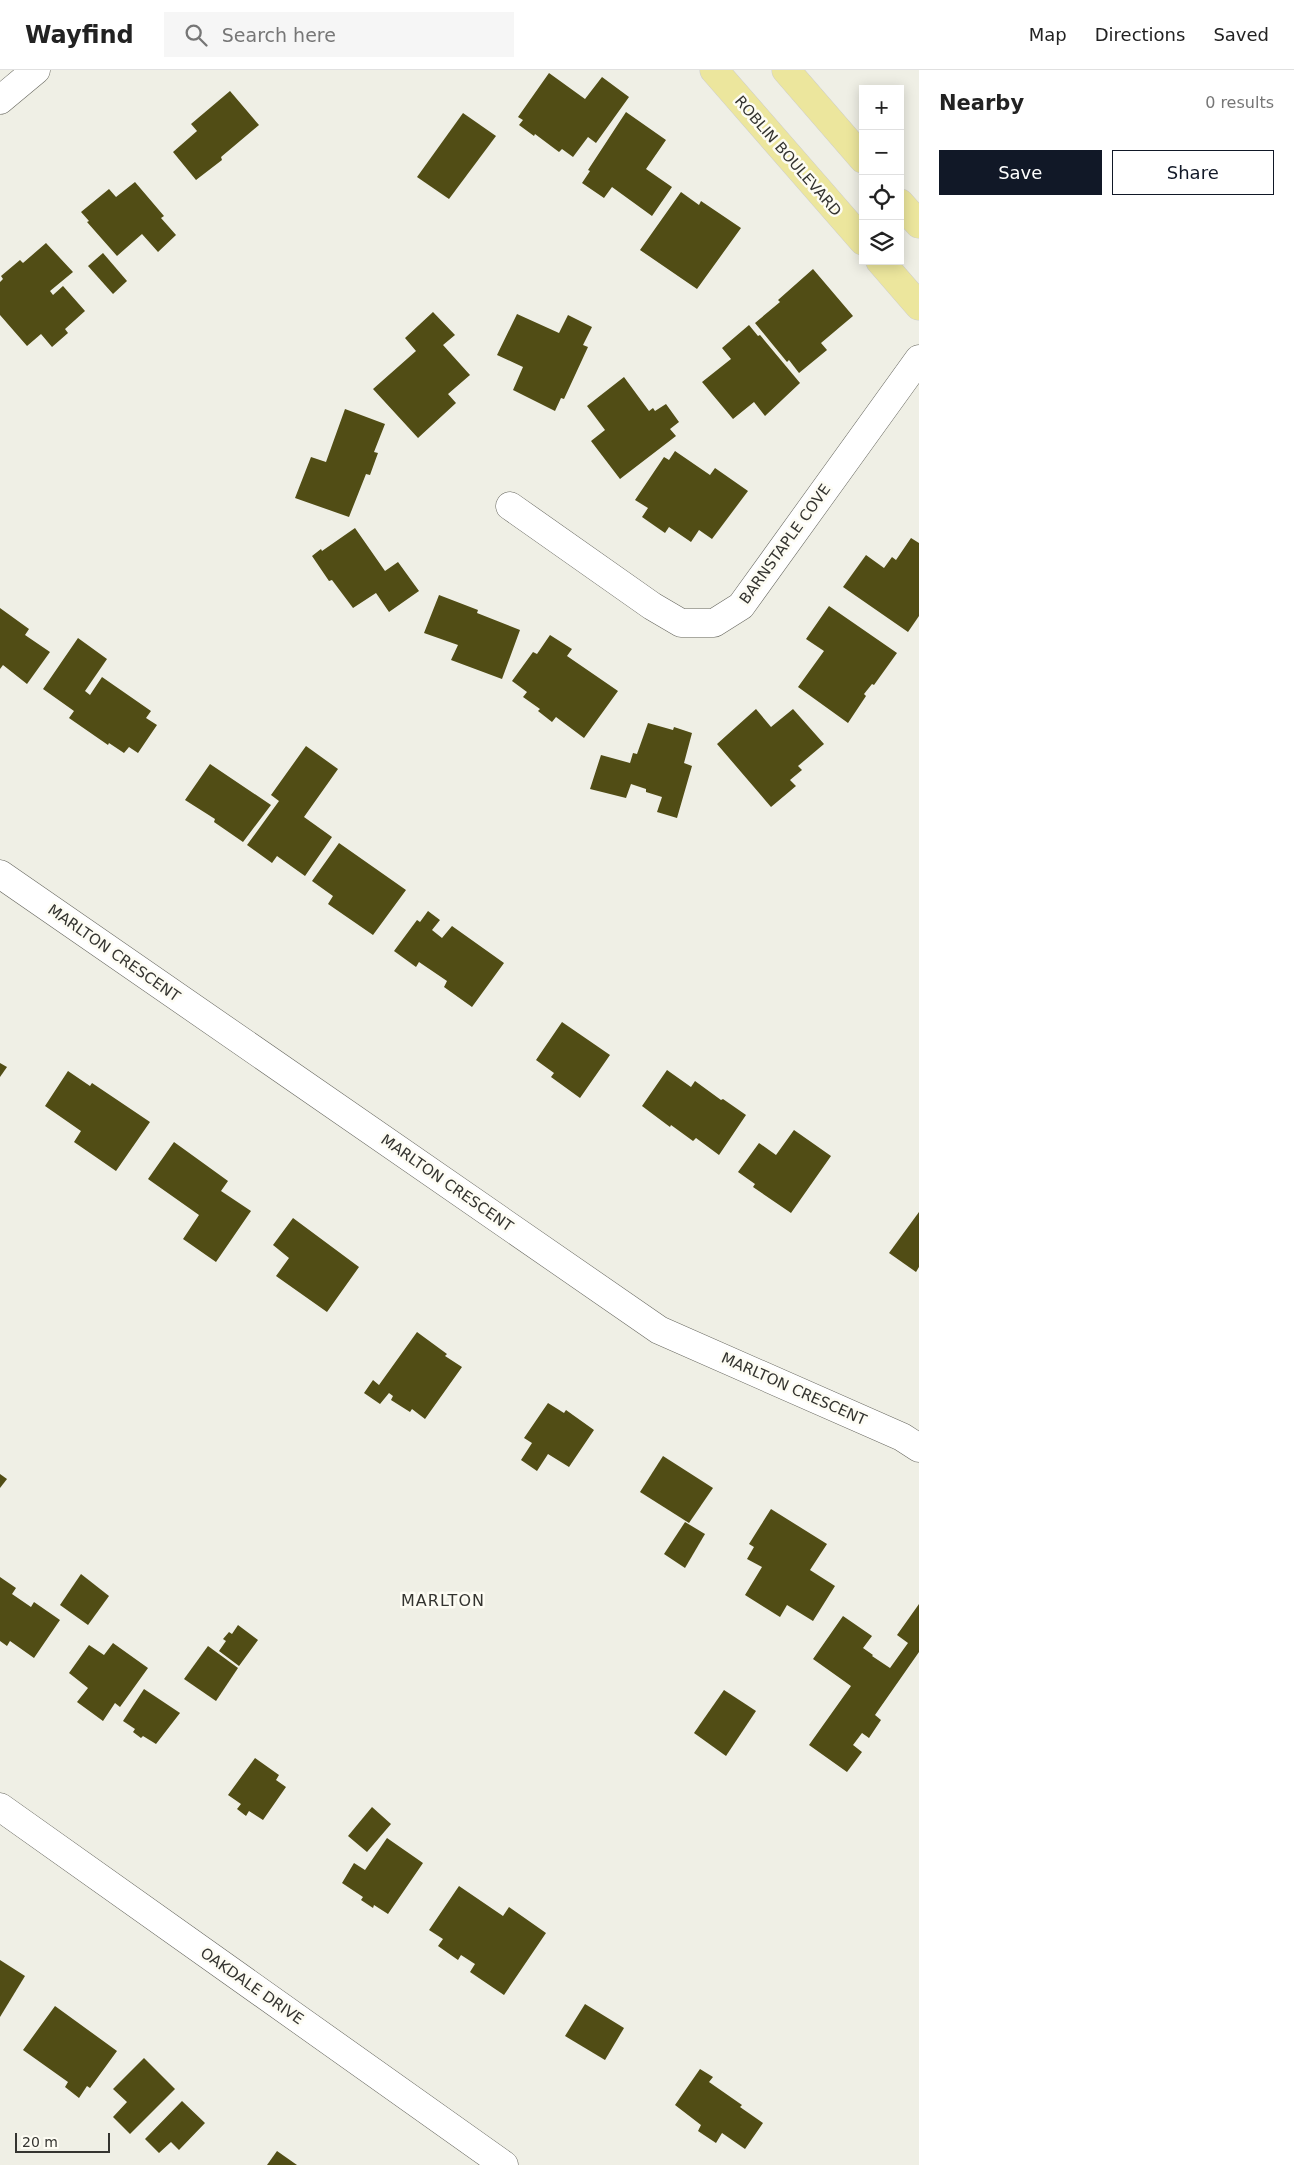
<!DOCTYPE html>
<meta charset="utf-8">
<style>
body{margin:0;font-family:"DejaVu Sans",sans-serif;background:#f6f6f6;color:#222}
.controls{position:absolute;right:15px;top:15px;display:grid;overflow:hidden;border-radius:0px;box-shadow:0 2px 12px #0003}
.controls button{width:45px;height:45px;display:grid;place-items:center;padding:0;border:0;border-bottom:1px solid #e0e0e0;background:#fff;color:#222;font:25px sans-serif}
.scale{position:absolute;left:15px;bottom:12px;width:95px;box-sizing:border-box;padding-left:5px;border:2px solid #343430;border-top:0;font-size:14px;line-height:18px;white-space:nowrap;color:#343430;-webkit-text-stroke:4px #fdfcf3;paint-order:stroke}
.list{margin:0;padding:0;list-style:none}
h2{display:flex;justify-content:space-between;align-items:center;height:65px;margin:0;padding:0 20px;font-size:21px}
h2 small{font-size:16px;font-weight:400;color:#767676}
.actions{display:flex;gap:10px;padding:15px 20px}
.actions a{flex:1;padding:11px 0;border:1px solid #111827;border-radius:0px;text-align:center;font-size:18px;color:#111827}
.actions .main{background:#111827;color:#fff}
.icon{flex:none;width:28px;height:28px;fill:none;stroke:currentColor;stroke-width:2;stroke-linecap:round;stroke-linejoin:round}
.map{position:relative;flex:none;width:919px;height:2095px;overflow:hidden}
header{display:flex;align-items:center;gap:30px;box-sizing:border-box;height:70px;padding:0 25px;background:#fff;border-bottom:1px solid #e0e0e0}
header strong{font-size:24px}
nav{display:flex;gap:28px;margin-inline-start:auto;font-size:18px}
.search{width:350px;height:45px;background:#f6f6f6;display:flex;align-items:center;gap:12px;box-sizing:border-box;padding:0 18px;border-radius:0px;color:#767676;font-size:19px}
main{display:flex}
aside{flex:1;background:#fff}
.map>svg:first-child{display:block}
</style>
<header>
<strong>Wayfind</strong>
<div class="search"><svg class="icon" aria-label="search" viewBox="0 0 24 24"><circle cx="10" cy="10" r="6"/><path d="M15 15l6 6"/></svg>Search here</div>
<nav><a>Map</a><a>Directions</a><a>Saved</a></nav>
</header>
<main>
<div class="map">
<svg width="919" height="2095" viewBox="0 0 919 2095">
<rect width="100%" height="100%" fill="#efefe5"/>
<g fill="#514d15">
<path d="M549,3L585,29L602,7L629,27L596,73L588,67L573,87L562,79L559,82L535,64L534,66L519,55L523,50L518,47Z"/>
<path d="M230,21L259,55L221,87L222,90L196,110L173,82L197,61L191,54Z"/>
<path d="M626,42L666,70L646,99L672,117L652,146L612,117L604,128L582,113L590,101L588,100Z"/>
<path d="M463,43L496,66L449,129L417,107Z"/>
<path d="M135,112L164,146L161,148L176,165L158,182L142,164L117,186L87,152L89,151L81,142L109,119L116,127Z"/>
<path d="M681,122L699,135L701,131L741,158L697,219L640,180Z"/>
<path d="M46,173L73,202L50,221L53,225L63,216L85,241L65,259L68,263L52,277L41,264L27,276L0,245V212L3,209L1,206L20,190L23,193Z"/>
<path d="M103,183L127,211L113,224L88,196Z"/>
<path d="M813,199L853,246L821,273L827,280L799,303L789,290L787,292L755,253L780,232L778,230Z"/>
<path d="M433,242L455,265L443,275L470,305L448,324L456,333L418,368L373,319L416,281L405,268Z"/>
<path d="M517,244L559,263L568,245L592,257L583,275L588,277L564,329L561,328L555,341L513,320L523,297L497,285Z"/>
<path d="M749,255L758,266L760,265L800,313L765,346L754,332L733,349L702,312L731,289L722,278Z"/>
<path d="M624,307L649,341L653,338L655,341L666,334L679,352L670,359L676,366L620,409L591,371L605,360L587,336Z"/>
<path d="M345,339L385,354L374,382L378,383L370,405L366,404L349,447L295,428L311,387L326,392Z"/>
<path d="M675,381L710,405L715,398L748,421L712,469L699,460L691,472L669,457L665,463L642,447L648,438L635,430L664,387L669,390Z"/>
<path d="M355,458L385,501L398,492L419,521L389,542L376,523L353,538L332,510L329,511L312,486L321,479L322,481Z"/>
<path d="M911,468L919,473V546L908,562L843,517L866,485L884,498L892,487L896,490Z"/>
<path d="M439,525L478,540L477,543L520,560L502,609L451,590L458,575L424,563Z"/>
<path d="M829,536L897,583L874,615L872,614L864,624L866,626L848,653L798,617L824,581L806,569Z"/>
<path d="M0,538L29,559L25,565L50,582L27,614L3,595L0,599Z"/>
<path d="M550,565L572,579L567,586L618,621L584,668L556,647L552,652L538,641L540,639L523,627L527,622L512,611L533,582L537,584Z"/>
<path d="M78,568L107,589L85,621L90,625L102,607L151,641L146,648L157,655L138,683L129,677L124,683L109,673L108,675L69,648L74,641L43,619Z"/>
<path d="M756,639L771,657L793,639L824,674L798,696L802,700L790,710L796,716L771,737L717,674Z"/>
<path d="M648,653L673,660L674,657L692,663L684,693L692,696L677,748L657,742L662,727L646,722V719L631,714L626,728L590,719L601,685L630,693L633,683L637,684Z"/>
<path d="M306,676L338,699L304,747L332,767L305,806L277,786L272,793L247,775L279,731L271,725Z"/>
<path d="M210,694L271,735L243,772L214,752L215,749L185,730Z"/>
<path d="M339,773L406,820L373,865L328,834L333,826L312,811Z"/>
<path d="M428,841L440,850L432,860L442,868L452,856L504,893L472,937L444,917L447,911L419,892L416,897L394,881L417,850L420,852Z"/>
<path d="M562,952L610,985L580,1028L551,1007L554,1003L536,990Z"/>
<path d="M0,993L7,997L0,1007Z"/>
<path d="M667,1000L691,1017L695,1011L721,1030L723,1029L746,1045L719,1085L696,1068L693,1071L671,1055L670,1057L642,1036Z"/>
<path d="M68,1001L90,1016L92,1013L150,1052L116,1101L74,1072L81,1061L45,1036Z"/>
<path d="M794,1060L831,1086L791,1143L753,1117L755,1114L738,1102L759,1073L776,1085Z"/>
<path d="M174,1072L228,1111L221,1121L251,1141L216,1192L183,1169L199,1145L148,1109Z"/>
<path d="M919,1142V1197L916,1202L889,1183Z"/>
<path d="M293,1148L359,1197L327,1242L276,1206L289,1188L273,1175Z"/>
<path d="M417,1262L447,1284L445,1286L462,1297L425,1349L412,1339L410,1342L391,1330L393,1326L389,1323L380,1334L364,1323L373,1310L379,1315Z"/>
<path d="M548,1333L564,1343L566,1340L594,1360L569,1397L548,1384L537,1401L521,1390L532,1373L524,1368Z"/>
<path d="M663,1386L713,1418L689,1453L640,1422Z"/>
<path d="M0,1404L7,1409L0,1418Z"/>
<path d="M771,1439L827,1474L810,1500L835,1516L813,1551L787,1535L780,1547L745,1525L762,1497L747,1489L754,1477L749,1474Z"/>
<path d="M685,1452L705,1464L685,1498L664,1484Z"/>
<path d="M81,1504L109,1526L88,1555L60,1535Z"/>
<path d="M0,1507L16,1518L12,1524L31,1537L34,1532L60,1550L34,1588L10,1571L7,1576L0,1571Z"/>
<path d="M919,1534V1582L875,1645L881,1650L869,1668L862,1663L853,1675L862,1682L847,1702L809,1675L851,1616L813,1589L843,1546L872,1566L863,1578L873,1585L872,1586L890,1598L908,1573L897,1565Z"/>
<path d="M238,1555L258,1570L239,1596L219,1581L226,1571L223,1569L229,1562L232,1564Z"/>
<path d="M113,1573L148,1598L120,1637L115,1633L103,1651L77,1632L88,1618L69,1603L89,1575L104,1585Z"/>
<path d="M208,1576L238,1598L216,1631L184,1609Z"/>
<path d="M144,1619L180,1643L156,1674L143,1666L141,1668L133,1662L135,1659L123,1651Z"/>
<path d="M724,1620L756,1641L726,1686L694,1663Z"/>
<path d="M255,1688L279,1705L276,1710L286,1717L263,1750L249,1741L246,1746L237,1739L241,1734L228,1725Z"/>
<path d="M372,1737L391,1754L367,1782L348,1766Z"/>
<path d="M387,1768L423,1793L388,1844L374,1835L373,1838L361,1830L363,1827L342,1813L354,1793L365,1800Z"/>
<path d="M459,1816L503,1846L509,1837L546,1863L504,1925L470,1902L475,1894L461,1885L458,1890L438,1876L443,1869L429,1860Z"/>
<path d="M0,1890L25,1906L0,1947Z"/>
<path d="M585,1934L624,1958L605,1990L565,1966Z"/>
<path d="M55,1936L117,1981L90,2018L87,2016L79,2028L65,2017L68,2012L23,1980Z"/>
<path d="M144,1988L175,2019L130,2064L113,2047L127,2032L113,2019Z"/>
<path d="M700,1999L713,2007L709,2012L742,2035L740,2037L763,2053L745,2079L722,2063L716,2073L698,2061L701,2055L675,2035Z"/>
<path d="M182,2031L205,2053L179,2080L171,2072L159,2083L145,2069Z"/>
<path d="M277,2081L297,2095H267Z"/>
</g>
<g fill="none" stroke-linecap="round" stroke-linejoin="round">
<defs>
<g id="minor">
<path d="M0,30L36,0"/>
<path d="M510,436L652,536L681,553H714L741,536L919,289"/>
<path d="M0,804L659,1260L902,1367L919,1378"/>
<path d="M0,1737L504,2095"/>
</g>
<g id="major">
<path d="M714,0L863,171"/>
<path d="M786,0L863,89"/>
<path d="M900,133L919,154"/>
<path d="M880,191L919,236"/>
</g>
</defs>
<use href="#minor" stroke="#65655d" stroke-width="29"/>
<use href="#major" stroke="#cececd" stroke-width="29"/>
<use href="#minor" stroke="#fff" stroke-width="28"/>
<use href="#major" stroke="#ece69d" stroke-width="28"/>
</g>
<g text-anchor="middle" stroke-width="5" stroke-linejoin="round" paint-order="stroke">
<g font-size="15" fill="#343430" stroke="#fdfcf3">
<text transform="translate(788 86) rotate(49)" y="5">ROBLIN BOULEVARD</text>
<text transform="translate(785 474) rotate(-54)" y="5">BARNSTAPLE COVE</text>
<text transform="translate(114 883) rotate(35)" y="5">MARLTON CRESCENT</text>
<text transform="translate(447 1113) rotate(35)" y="5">MARLTON CRESCENT</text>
<text transform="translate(794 1319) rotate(24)" y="5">MARLTON CRESCENT</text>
<text transform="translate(252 1916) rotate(35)" y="5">OAKDALE DRIVE</text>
</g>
<g font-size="16" letter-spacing="1" fill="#343430" stroke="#fdfcf3">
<text x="443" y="1536">MARLTON</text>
</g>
</g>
</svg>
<div class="controls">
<button>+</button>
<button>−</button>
<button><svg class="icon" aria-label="locate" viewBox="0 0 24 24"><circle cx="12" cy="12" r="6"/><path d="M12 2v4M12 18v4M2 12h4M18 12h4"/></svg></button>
<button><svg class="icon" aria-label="layers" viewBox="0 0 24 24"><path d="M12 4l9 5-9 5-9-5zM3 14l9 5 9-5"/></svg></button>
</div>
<div class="scale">20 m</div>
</div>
<aside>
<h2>Nearby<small>0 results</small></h2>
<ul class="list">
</ul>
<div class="actions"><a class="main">Save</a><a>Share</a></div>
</aside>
</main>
